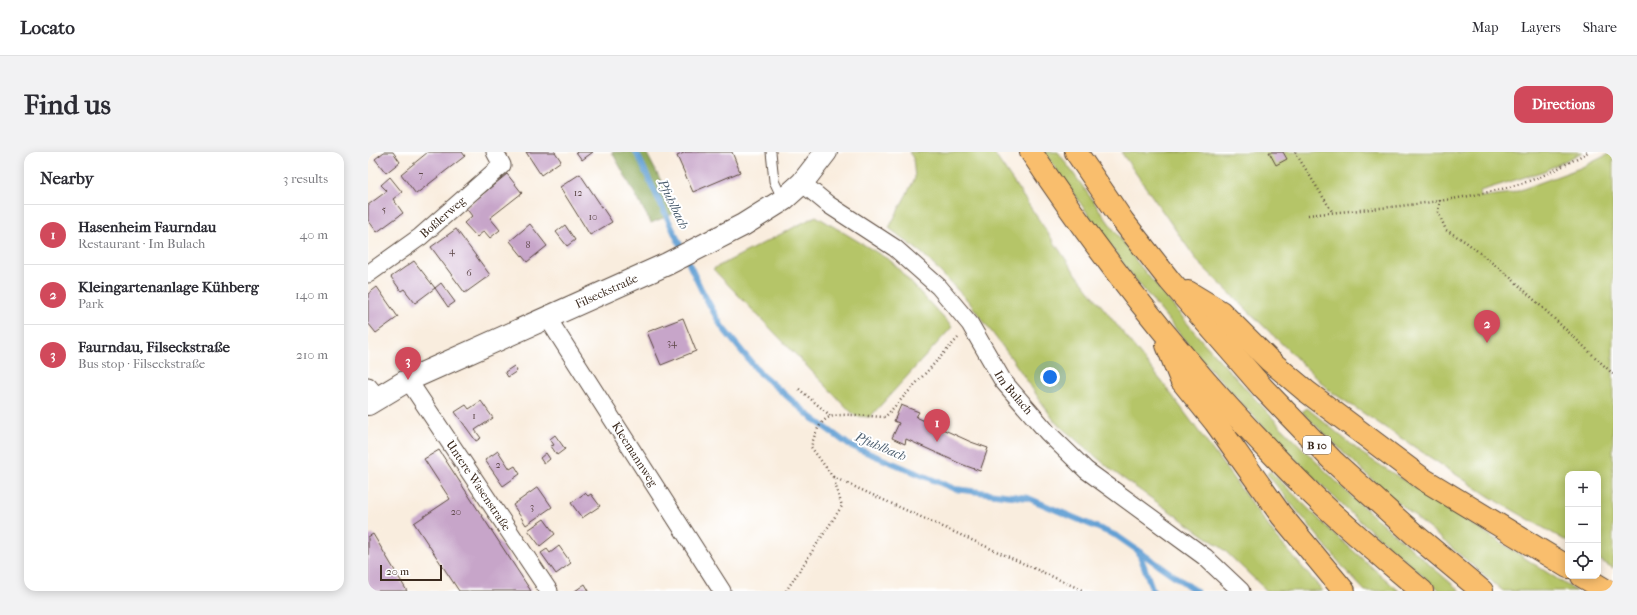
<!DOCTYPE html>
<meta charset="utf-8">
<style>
body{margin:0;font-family:"IM FELL French Canon",serif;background:#f2f2f3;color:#2b2b33}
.controls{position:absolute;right:12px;bottom:12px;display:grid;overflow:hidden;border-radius:8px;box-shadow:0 2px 10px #0003}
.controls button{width:36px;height:36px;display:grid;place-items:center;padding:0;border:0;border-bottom:1px solid #e1e1e2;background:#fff;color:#2b2b33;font:20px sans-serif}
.scale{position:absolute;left:12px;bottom:10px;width:62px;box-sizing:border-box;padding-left:4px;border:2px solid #3b2a1e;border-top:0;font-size:11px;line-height:14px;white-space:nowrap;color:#3b2a1e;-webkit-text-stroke:3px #fff;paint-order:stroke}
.you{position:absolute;left:682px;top:225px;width:14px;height:14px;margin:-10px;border:3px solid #fff;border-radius:50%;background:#1a73e8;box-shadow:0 0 0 6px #1a73e833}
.badge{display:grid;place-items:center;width:26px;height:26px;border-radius:50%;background:#d1495b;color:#fff;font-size:13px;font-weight:700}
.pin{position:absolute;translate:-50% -33px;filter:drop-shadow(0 1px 2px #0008)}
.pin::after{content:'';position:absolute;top:21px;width:14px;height:12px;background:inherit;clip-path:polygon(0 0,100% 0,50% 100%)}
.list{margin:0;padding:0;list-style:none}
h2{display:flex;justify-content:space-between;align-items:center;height:52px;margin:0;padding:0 16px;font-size:17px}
h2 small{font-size:13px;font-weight:400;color:#7c7c81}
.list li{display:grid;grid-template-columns:26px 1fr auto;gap:12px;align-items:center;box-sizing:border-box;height:60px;padding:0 16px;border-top:1px solid #e1e1e2}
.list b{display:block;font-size:15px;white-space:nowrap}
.list p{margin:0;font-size:13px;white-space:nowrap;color:#7c7c81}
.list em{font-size:13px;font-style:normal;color:#7c7c81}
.icon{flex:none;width:22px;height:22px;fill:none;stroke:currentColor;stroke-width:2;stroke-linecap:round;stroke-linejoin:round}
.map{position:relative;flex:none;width:1245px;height:439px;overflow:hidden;border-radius:12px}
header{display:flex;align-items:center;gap:24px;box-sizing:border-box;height:56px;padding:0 20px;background:#fff;border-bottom:1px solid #e1e1e2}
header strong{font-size:19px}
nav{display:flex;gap:22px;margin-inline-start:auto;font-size:14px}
.intro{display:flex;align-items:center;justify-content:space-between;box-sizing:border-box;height:96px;padding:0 24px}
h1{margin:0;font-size:28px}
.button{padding:10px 18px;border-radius:12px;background:#d1495b;color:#fff;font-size:14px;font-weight:700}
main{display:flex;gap:24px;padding:0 24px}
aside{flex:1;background:#fff;border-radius:12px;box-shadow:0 2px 10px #0003}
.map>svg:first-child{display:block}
</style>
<header>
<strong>Locato</strong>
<nav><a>Map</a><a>Layers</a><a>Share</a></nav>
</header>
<div class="intro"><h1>Find us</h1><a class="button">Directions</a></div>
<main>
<aside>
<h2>Nearby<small>3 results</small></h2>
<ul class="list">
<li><span class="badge">1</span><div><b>Hasenheim Faurndau</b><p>Restaurant · Im Bulach</p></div><em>40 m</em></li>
<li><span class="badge">2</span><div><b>Kleingartenanlage Kühberg</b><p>Park</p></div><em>140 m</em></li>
<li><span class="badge">3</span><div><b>Faurndau, Filseckstraße</b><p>Bus stop · Filseckstraße</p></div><em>210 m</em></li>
</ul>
</aside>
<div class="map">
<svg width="1245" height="439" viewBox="0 0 1245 439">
<rect width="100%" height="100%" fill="#fff"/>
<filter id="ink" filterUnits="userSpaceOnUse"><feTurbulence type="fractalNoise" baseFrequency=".025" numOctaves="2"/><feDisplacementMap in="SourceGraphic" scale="8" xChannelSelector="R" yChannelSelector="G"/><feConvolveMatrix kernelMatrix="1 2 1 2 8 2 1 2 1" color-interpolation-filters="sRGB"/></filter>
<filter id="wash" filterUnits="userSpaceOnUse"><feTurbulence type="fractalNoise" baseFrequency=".012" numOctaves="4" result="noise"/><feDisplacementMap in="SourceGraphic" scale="16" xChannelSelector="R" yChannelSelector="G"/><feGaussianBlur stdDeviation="0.9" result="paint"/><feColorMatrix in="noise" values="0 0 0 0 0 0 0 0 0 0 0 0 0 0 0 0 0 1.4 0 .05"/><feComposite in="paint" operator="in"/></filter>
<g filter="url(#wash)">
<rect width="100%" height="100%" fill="#f9edde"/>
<g fill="#b5c567" stroke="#787842">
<path d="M541,0H625L705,118L798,235L909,386L955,439H899L854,396L746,320L687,270L644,207L601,150L555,102L521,76L547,26L545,6Z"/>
<path d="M676,0H690L769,110L834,189L913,275L986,347L1092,439H1072L1069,436L977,356L905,285L824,197L759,117Z"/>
<path d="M753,0H1215L1176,19L1112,39L1113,45L1144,41L1212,16L1245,0V416L1230,407V322H1200V390L1122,345L962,239L830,110Z"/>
<path d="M448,64L523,109L584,175L502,265L487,264L345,117Z"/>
<path d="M939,256L995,302L1208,439H1135L1014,337L934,260Z"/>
<path d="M902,319L964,380L1031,439H997L979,420L899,322Z"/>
</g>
<path fill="#90aa5c" stroke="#666a3d" d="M244,0H278L309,60L283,71Z"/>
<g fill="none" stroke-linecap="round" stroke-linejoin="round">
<g stroke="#63a0d4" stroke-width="6">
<path d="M268,0L333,137L354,175L391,220L443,265L481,293L587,337L660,346L749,384L828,439"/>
<path d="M770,398L785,439"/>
</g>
</g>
<g id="blocks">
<g fill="#c7a5c9">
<path d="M16,0H25L32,10L18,21L7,7Z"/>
<path d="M60,0H94L97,4L48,42L33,22Z"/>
<path d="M158,0H187L193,9L173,23Z"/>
<path d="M208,0H225L214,8Z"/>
<path d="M318,0H364L372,20L325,40L309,4Z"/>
<path d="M901,0H915L919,7L908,13Z"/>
<path d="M139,22L154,41L122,66L132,78L122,86L116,79L109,85L96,71L104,64L98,56Z"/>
<path d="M212,22L244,70L222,83L192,35Z"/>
<path d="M22,25L34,40L25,47L35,61L9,80L0,68V53L19,39L13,33Z"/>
<path d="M162,72L179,94L159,110L142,89Z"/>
<path d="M197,73L207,88L199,94L188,80Z"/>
<path d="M88,77L122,123L97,141L63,95Z"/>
<path d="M46,109L67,136L47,151L36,137L33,139L23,125Z"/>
<path d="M73,131L87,150L80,155L67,136Z"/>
<path d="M9,135L30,165L8,181L0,171V142Z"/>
<path d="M315,166L328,199L293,213L279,180Z"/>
<path d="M146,214L149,219L140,225L137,220Z"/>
<path d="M113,249L125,266L107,278L113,286L108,289L87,260L98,253L101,257Z"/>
<path d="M533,253L551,260L548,265L603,290L620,296L612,319L593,312L538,287L537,292L524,286L531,271L526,269Z"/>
<path d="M187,283L197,297L189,303L183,294L186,293L182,287Z"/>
<path d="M71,298L163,439H91L46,371L82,347L56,307Z"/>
<path d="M130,299L142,317L147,314L152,322L135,334L117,308Z"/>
<path d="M178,301L182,307L176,312L172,306Z"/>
<path d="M170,335L184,355L158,373L145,353Z"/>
<path d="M217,341L220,344L223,342L232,354L214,366L203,351Z"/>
<path d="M176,367L187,382L172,394L160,378Z"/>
<path d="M5,382L39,439H0V385Z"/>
<path d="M191,394L203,411L188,422L173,401L179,397L182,401Z"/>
<path d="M217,432L221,439H207Z"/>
</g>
</g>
</g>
<g filter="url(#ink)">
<use href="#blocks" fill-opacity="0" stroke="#58473b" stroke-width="1"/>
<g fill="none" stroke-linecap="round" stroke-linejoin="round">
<defs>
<path id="service" d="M403,0L406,29L415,48"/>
<g id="minor">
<path id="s1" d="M434,31L461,53L527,96L571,135L602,172L635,229L680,281L718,318L837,405L873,439"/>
<path id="s2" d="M0,122L52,85L134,13L127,0"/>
<path id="s3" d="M179,165L354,439"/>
<path id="s4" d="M40,228L181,439"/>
<path d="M0,234L10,246"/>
</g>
<g id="tertiary">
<path id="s5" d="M0,252L40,228L299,112L375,73L415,48L434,31L458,0"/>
</g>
<g id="trunk">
<path d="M663,0C745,124 839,239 945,343C980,377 1017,408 1054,439"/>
<path d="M708,0L755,69L802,129L894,235L966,310L1047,383L1114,439"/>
<path d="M820,140L853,160L901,208L938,239L1055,327L1200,415"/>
<path d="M799,193L813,228L847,270L913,363L976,439"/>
<path d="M1214,424L1239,439"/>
</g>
</defs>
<use href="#service" stroke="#58473b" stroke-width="11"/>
<use href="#minor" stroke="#58473b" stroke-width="19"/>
<use href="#tertiary" stroke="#58473b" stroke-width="24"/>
<use href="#trunk" stroke="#58473b" stroke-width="24"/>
<g stroke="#58473b" stroke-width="2.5" stroke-dasharray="1 3" stroke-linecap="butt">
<path d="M927,0L965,61"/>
<path d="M1072,48L1070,60L1078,78L1098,90L1143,126L1245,222"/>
<path d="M940,63C1009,56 1079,52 1145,34C1172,27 1197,13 1220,0"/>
<path d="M431,237L464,265"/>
<path d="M465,325L716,439"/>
<path d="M418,439L474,354L465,325L443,295C446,285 449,274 458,267C469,259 503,265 517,265L590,186"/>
</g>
<use href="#service" stroke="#fff" stroke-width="9"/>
<use href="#minor" stroke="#fff" stroke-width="17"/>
<use href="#tertiary" stroke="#fff" stroke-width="22"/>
<use href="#trunk" stroke="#f9be6d" stroke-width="22"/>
</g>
</g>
<g text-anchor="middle" stroke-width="4" stroke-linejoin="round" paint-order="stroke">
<g font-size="10" fill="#5e4949">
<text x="53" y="26">7</text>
<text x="210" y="44">12</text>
<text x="16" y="61">5</text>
<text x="225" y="68">10</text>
<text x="160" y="96">8</text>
<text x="84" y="102">4</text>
<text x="101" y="124">6</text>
<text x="304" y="194">34</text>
<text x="106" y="267">1</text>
<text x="130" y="316">2</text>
<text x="164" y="358">3</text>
<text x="88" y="363">20</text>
</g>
<rect fill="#fff" stroke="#766a62" stroke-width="1" x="935" y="284" width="28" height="18" rx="3"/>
<g font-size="11" font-weight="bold" fill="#3b2a1e">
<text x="949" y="297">B 10</text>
</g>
<g font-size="12" fill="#3b2a1e" stroke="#fff">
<text dy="4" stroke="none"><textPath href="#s2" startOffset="94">Boßlerweg</textPath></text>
<text dy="4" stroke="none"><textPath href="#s5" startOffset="264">Filseckstraße</textPath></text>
<text dy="4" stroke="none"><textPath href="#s1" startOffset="302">Im Bulach</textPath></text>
<text dy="4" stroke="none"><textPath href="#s3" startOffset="163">Kleemannweg</textPath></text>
<text dy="4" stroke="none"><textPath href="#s4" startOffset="127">Untere Wasenstraße</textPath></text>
</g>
<g font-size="13" font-style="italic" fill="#4d5f70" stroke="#fff">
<text transform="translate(306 52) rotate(64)" y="5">Pfuhlbach</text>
<text transform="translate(513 294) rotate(23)" y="5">Pfuhlbach</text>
</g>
</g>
</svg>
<div class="controls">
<button>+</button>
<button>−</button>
<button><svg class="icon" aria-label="locate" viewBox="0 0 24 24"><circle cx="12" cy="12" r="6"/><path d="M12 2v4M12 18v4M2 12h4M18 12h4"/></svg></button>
</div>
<div class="scale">20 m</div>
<div class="you"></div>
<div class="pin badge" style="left:569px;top:290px">1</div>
<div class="pin badge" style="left:1119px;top:191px">2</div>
<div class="pin badge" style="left:40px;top:228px">3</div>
</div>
</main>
